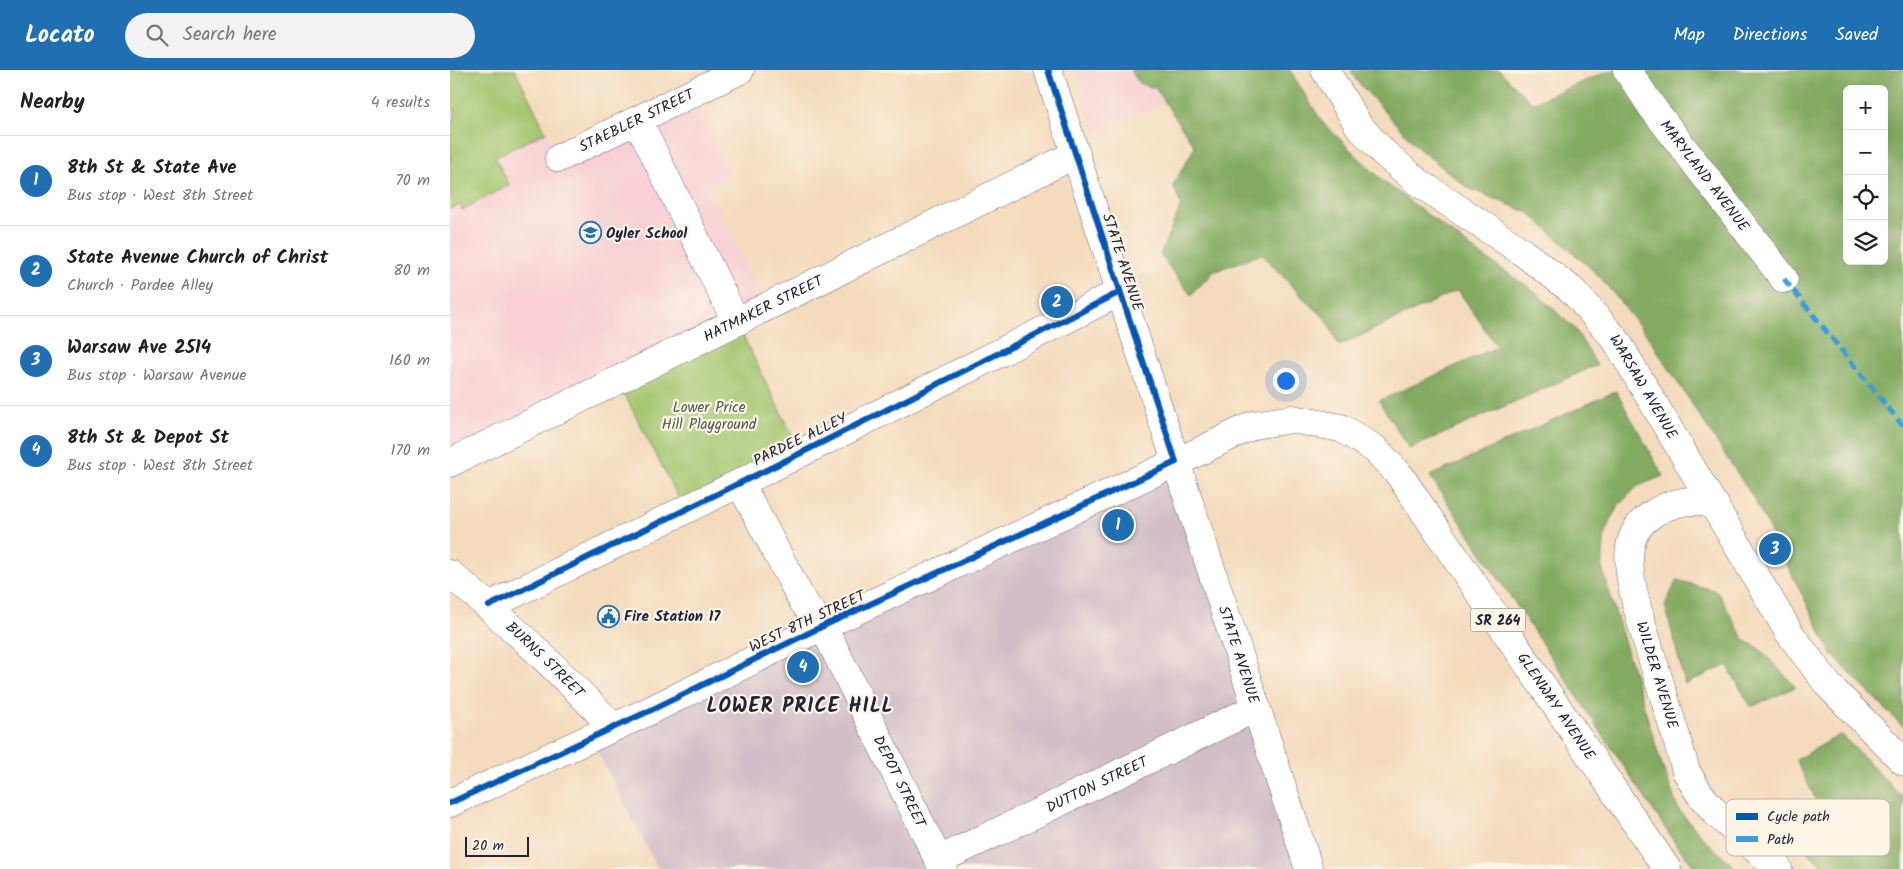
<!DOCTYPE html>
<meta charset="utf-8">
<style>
body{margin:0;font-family:Kalam,sans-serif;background:#f2f2f2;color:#222}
.controls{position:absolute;right:15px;top:15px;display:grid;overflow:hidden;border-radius:8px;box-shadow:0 5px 20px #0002}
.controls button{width:45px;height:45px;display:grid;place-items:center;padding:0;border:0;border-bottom:1px solid #e0e0e0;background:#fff;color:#222;font:25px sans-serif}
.scale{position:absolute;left:15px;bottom:12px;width:64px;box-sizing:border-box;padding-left:5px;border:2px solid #22223b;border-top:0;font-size:14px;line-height:18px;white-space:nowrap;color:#22223b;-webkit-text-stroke:4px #fcf5e5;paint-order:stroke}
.you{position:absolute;left:835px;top:310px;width:18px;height:18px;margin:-12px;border:4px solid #fff;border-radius:50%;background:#1a73e8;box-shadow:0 0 0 8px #1a73e833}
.badge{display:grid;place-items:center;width:32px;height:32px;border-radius:50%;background:#1f6fb2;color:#fff;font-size:16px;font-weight:700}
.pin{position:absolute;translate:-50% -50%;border:2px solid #fff;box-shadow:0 1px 5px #0006}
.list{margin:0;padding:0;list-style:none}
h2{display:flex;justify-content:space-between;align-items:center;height:65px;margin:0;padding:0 20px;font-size:21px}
h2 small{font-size:16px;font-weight:400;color:#767676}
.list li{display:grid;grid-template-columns:32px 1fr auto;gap:15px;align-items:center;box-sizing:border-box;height:90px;padding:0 20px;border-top:1px solid #e0e0e0}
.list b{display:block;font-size:19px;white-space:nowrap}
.list p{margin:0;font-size:16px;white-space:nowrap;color:#767676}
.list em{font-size:16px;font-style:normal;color:#767676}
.icon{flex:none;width:28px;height:28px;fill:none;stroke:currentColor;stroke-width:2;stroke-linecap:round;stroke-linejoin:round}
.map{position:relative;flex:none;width:1453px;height:799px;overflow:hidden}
header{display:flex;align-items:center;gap:30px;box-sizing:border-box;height:70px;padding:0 25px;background:#1f6fb2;color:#fff}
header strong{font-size:24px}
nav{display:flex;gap:28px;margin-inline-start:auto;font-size:18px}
.search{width:350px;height:45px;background:#f2f2f2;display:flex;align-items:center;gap:12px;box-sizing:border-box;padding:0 18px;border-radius:28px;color:#767676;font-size:19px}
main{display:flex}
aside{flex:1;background:#fff}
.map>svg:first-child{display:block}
</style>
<header>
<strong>Locato</strong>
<div class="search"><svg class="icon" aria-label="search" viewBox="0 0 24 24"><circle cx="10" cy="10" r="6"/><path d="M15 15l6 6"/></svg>Search here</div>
<nav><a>Map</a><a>Directions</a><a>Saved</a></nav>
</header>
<main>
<aside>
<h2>Nearby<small>4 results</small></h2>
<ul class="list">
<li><span class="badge">1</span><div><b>8th St &amp; State Ave</b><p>Bus stop · West 8th Street</p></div><em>70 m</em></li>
<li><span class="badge">2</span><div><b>State Avenue Church of Christ</b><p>Church · Pardee Alley</p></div><em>80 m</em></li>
<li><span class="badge">3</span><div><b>Warsaw Ave 2514</b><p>Bus stop · Warsaw Avenue</p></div><em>160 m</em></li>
<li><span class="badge">4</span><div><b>8th St &amp; Depot St</b><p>Bus stop · West 8th Street</p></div><em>170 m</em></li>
</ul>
</aside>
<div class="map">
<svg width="1453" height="799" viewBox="0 0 1453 799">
<rect width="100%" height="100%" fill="#fcf5e5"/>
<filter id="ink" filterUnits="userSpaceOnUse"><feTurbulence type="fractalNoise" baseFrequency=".02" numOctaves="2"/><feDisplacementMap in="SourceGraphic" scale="10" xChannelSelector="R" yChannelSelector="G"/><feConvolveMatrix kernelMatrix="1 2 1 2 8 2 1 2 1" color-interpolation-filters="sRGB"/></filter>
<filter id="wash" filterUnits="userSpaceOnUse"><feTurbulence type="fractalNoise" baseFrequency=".0096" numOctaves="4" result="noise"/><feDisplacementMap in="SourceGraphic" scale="20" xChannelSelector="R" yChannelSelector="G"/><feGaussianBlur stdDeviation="1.12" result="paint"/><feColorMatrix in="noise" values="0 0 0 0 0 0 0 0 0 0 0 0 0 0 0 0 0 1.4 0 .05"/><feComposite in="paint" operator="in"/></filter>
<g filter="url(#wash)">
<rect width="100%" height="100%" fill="#f4dabc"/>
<g fill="#f7cfd4">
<path d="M0,0H65L103,75L108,79L241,24L280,105L257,116L316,237L0,393Z"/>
<path d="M627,0H680L688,13L706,19L715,32L646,63Z"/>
</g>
<path fill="#d2bdc8" d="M726,392L859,799H208L141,669Z"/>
<g fill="#a3c56e" stroke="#627454">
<path d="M0,0H65L96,62L45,87L59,115L12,140L10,135L0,139L1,56L6,40L0,39Z"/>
<path d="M286,252L351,383L234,439L167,310Z"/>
</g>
<g fill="#82aa61" stroke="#52664e" fill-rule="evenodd">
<path d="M680,0H840L872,52L933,111L1028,183L1083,220L1125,259L1147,295L959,379L929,331L1047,277L1008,220L889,276L876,249L852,227L812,184L765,201L741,225L710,185L731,135L723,115L745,77L706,19L689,13Z"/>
<path d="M901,0H1049L1082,33L1161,0H1453V657L1383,586L1304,429L1197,265L1149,206L1079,143L1018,118L968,78L906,10ZM1397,19H1434V191H1397Z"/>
<path d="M1166,321L1213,406L1188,416L1168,436L1155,462L1152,498L1209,686L1228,739L1256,771L1287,799H1246L1225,773L980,406Z"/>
<path d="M1227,510L1267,521L1294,570L1309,578L1346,617L1301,637L1277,595L1235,614L1215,535Z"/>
<path d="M1391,664L1453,728V799H1376L1332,759L1370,738L1346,690Z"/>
</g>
</g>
<g filter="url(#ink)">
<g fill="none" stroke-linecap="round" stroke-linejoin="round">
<defs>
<g id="minor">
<path id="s1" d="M1177,0L1202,37L1334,209"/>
<path d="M183,52L195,65L286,252"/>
<path id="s2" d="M109,88L290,0"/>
<path id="s3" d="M0,393L626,84"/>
<path id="s4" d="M290,413L353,532L373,556L493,799"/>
<path id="s5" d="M0,504C58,551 111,603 163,657"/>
<path d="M39,536L351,383L670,222"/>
<path id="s6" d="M489,790L806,638"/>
</g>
<g id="major">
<path id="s7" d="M598,0L859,799"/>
<path id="s8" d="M875,0L909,56L934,83L968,112L1071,181L1123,221L1166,270L1340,564L1379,616L1453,691"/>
<path id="s9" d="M1265,435C1259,434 1252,431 1246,431C1218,431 1185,447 1180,477C1175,507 1193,556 1201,585C1213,623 1225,662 1236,701L1249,723L1266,743L1328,799"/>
<path id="s10" d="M0,733L197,642L373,556L746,383L803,355L842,349L891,358L925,379L948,403L1217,799"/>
</g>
</defs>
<use href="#minor" stroke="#6c6268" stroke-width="29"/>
<use href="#major" stroke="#6c6268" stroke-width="29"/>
<use href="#minor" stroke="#fff" stroke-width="28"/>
<use href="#major" stroke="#fff" stroke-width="28"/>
<path stroke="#3c9ce2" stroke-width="5" stroke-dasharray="10 5" stroke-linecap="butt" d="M1334,209L1453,356"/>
<defs>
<g id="cycleway">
<path d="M39,536L351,383L670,222"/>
<path d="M0,733L197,642L373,556L726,392L598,0"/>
</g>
</defs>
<use href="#cycleway" stroke="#fcf5e5" stroke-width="9"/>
<use href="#cycleway" stroke="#0057b8" stroke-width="6"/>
</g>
</g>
<defs>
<symbol id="school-ring" viewBox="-11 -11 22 22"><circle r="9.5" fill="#fcf5e5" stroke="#1f6fb2" stroke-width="1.5"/><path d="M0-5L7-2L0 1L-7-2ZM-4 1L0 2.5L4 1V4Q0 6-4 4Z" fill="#1f6fb2"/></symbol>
<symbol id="civic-ring" viewBox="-11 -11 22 22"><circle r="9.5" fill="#fcf5e5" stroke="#1f6fb2" stroke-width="1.5"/><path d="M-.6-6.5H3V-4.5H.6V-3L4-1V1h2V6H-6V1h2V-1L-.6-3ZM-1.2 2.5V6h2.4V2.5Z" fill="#1f6fb2"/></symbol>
</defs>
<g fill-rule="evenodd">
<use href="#school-ring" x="128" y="150" width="25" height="25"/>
<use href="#civic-ring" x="146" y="534" width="25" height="25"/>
</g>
<g text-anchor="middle" stroke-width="4.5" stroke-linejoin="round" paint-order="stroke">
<rect fill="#fcf5e5" stroke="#63616e" stroke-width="1" x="1020.5" y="538.5" width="55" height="23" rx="4"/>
<g font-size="14" font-weight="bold" fill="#22223b">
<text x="1048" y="555">SR 264</text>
</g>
<g font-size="15" fill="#22223b" stroke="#fcf5e5">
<text dy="5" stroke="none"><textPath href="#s2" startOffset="86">STAEBLER STREET</textPath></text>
<text dy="5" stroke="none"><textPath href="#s1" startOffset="131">MARYLAND AVENUE</textPath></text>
<text transform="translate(673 192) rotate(72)" y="5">STATE AVENUE</text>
<text dy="5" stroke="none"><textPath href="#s3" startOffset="349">HATMAKER STREET</textPath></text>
<text dy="5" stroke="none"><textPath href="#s8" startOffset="456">WARSAW AVENUE</textPath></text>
<text transform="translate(350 369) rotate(-26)" y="5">PARDEE ALLEY</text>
<text transform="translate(357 551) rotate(-25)" y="5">WEST 8TH STREET</text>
<text dy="5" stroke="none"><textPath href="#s7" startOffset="615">STATE AVENUE</textPath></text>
<text dy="5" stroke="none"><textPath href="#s5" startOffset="128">BURNS STREET</textPath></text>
<text dy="5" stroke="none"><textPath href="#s9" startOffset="238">WILDER AVENUE</textPath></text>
<text dy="5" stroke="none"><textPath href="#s10" startOffset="1332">GLENWAY AVENUE</textPath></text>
<text dy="5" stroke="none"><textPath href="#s4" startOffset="339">DEPOT STREET</textPath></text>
<text dy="5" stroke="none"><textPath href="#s6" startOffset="175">DUTTON STREET</textPath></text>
</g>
<g font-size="15" font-weight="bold" fill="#22223b" stroke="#fcf5e5" text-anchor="start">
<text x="156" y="168">Oyler School</text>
<text x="174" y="551">Fire Station 17</text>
</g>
<g font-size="15" fill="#4f5b4d" stroke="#fcf5e5">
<text x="259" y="342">Lower Price<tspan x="259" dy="17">Hill Playground</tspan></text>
</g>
<g font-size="20" font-weight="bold" letter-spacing="1" fill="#22223b" stroke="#fcf5e5">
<text x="350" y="642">LOWER PRICE HILL</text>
</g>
</g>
<rect x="1276" y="729" width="164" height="57" rx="8" fill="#fcf5e5" stroke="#bbb6b2" stroke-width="1"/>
<rect x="1286" y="743" width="22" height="7" fill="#0057b8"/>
<rect x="1286" y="766" width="22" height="6" fill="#3c9ce2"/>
<g font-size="14" fill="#22223b">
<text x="1317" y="751">Cycle path</text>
<text x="1317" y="774">Path</text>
</g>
</svg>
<div class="controls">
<button>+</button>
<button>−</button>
<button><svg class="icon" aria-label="locate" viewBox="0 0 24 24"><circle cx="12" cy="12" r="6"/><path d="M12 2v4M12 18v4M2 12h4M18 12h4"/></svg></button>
<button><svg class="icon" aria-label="layers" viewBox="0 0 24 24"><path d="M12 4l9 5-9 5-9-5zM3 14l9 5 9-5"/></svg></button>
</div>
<div class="scale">20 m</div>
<div class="you"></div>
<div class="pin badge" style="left:668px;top:455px">1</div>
<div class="pin badge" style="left:607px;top:232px">2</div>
<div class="pin badge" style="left:1325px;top:479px">3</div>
<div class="pin badge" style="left:353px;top:597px">4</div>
</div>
</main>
